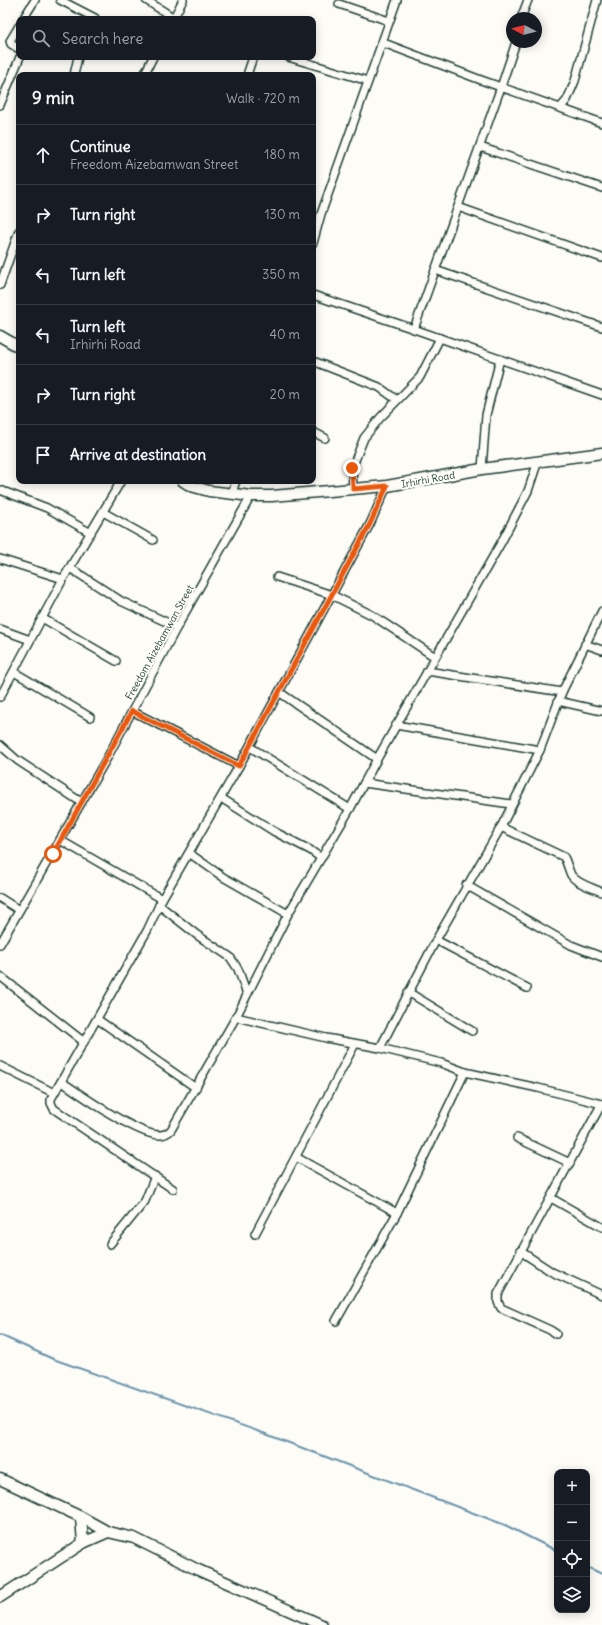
<!DOCTYPE html>
<meta charset="utf-8">
<style>
body{margin:0;font-family:Delius,sans-serif;background:#242831;color:#f1f3f6}
.controls{position:absolute;right:12px;bottom:12px;display:grid;overflow:hidden;border-radius:8px;box-shadow:0 2px 10px #0003}
.controls button{width:36px;height:36px;display:grid;place-items:center;padding:0;border:0;border-bottom:1px solid #363941;background:#171b24;color:#f1f3f6;font:20px sans-serif}
.compass{position:absolute;left:506px;top:12px;width:36px;height:36px;border-radius:50%;background:#171b24;box-shadow:0 2px 10px #0003;rotate:277deg}
.stop{position:absolute;width:12px;height:12px;margin:-9px;border:3px solid #ea580c;border-radius:50%;background:#fff}
.stop.end{background:#ea580c;border-color:#fff;box-shadow:0 1px 4px #0008}
.list{margin:0;padding:0;list-style:none}
h2{display:flex;justify-content:space-between;align-items:center;height:52px;margin:0;padding:0 16px;font-size:17px}
h2 small{font-size:13px;font-weight:400;color:#9ea1a6}
.list li{display:grid;grid-template-columns:26px 1fr auto;gap:12px;align-items:center;box-sizing:border-box;height:60px;padding:0 16px;border-top:1px solid #363941}
.list b{display:block;font-size:15px;white-space:nowrap}
.list p{margin:0;font-size:13px;white-space:nowrap;color:#9ea1a6}
.list em{font-size:13px;font-style:normal;color:#9ea1a6}
.icon{flex:none;width:22px;height:22px;fill:none;stroke:currentColor;stroke-width:2;stroke-linecap:round;stroke-linejoin:round}
.map{position:relative;flex:none;width:602px;height:1625px;overflow:hidden}
.search{position:absolute;background:#171b24;box-shadow:0 2px 10px #0003;left:16px;top:16px;width:300px;height:44px;display:flex;align-items:center;gap:10px;box-sizing:border-box;padding:0 14px;border-radius:8px;color:#9ea1a6;font-size:15px}
.panel{position:absolute;background:#171b24;box-shadow:0 2px 10px #0003;left:16px;top:72px;width:300px;height:412px;border-radius:8px}
.map>svg:first-child{display:block}
</style>
<div class="map">
<svg width="602" height="1625" viewBox="0 0 602 1625">
<rect width="100%" height="100%" fill="#fdfcf7"/>
<filter id="ink" filterUnits="userSpaceOnUse"><feTurbulence type="fractalNoise" baseFrequency=".025" numOctaves="2"/><feDisplacementMap in="SourceGraphic" scale="8" xChannelSelector="R" yChannelSelector="G"/><feConvolveMatrix kernelMatrix="1 2 1 2 8 2 1 2 1" color-interpolation-filters="sRGB"/></filter>
<g filter="url(#ink)">
<g fill="none" stroke-linecap="round" stroke-linejoin="round">
<g stroke="#6b94ab" stroke-width="2">
<path d="M0,1335L53,1359L263,1433L505,1525L557,1551"/>
<path d="M587,1567L602,1574"/>
</g>
<defs>
<g id="street">
<path d="M60,0L95,18"/>
<path d="M146,0L174,18"/>
<path d="M339,4L389,21"/>
<path d="M521,18L528,0"/>
<path d="M23,19L35,0"/>
<path d="M173,19L183,0"/>
<path d="M19,26L10,41L11,44L19,49"/>
<path d="M381,42L481,80L602,123"/>
<path d="M288,57L368,81"/>
<path d="M74,75L78,57"/>
<path d="M144,75L153,57"/>
<path d="M247,75L253,57"/>
<path d="M0,105L20,57"/>
<path d="M560,108L567,100L575,81L597,0"/>
<path d="M480,147L602,188"/>
<path d="M458,207L602,258"/>
<path d="M313,243L321,214L397,0"/>
<path d="M435,270L602,327"/>
<path d="M0,285L19,231"/>
<path d="M313,295L414,329L602,395"/>
<path d="M414,329L501,87L516,42"/>
<path d="M313,361L379,387L397,400"/>
<path d="M313,432L325,438"/>
<path d="M482,469L486,415L500,359"/>
<path d="M353,489L352,468L364,438L380,418L420,377L440,338"/>
<path d="M0,490L47,508L91,533"/>
<path d="M232,493L236,481"/>
<path d="M103,512L153,540"/>
<path d="M0,559L63,579"/>
<path d="M70,568L121,601L177,627"/>
<path d="M277,577L332,595L372,615L435,657"/>
<path d="M42,618L116,661"/>
<path d="M0,629L30,640"/>
<path d="M585,644L602,650"/>
<path d="M427,671L562,692"/>
<path d="M14,672L90,717"/>
<path d="M279,692L377,759"/>
<path d="M0,697L63,579L121,481"/>
<path d="M558,701L602,711"/>
<path d="M132,711L239,766"/>
<path d="M396,725L540,750"/>
<path d="M0,745L17,760L81,802"/>
<path d="M250,747L350,809"/>
<path d="M364,783L511,804"/>
<path d="M221,798L275,832L310,850L321,858"/>
<path d="M501,827L564,857C567,863 569,871 571,875C577,884 593,888 602,892"/>
<path d="M60,840L162,899"/>
<path d="M189,853L223,877L288,914"/>
<path d="M466,885L571,945L602,957"/>
<path d="M0,898L19,910"/>
<path d="M159,905L197,935L230,957L238,969L247,994"/>
<path d="M436,940L527,988"/>
<path d="M0,944L107,758L177,627L251,496"/>
<path d="M0,976L84,1042"/>
<path d="M408,992L472,1031"/>
<path d="M236,1017L326,1038L380,1048L441,1063L465,1072L538,1088L602,1104"/>
<path d="M97,1019L196,1088"/>
<path d="M380,1048L436,940L501,827L540,750L562,692L602,611"/>
<path d="M0,1066L54,1093"/>
<path d="M62,1082C81,1095 139,1136 160,1135C165,1135 168,1133 171,1130L236,1017L288,914L350,809L377,759L502,541L528,491L538,461"/>
<path d="M517,1138L570,1163"/>
<path d="M296,1157L397,1213"/>
<path d="M173,1189L54,1109L51,1103V1099L147,931L162,899L239,766L370,524L387,486"/>
<path d="M551,1198L602,1227"/>
<path d="M255,1234L355,1044"/>
<path d="M110,1244L145,1201L155,1176"/>
<path d="M520,1251L552,1272L602,1295"/>
<path d="M336,1321L397,1213L465,1072"/>
<path d="M556,1334L550,1330L501,1308L498,1302V1294L601,1105"/>
</g>
<g id="secondary">
<path d="M0,336L19,347"/>
<path d="M183,481L191,486L209,491L251,496H272L387,486L482,469L602,453"/>
<path d="M0,1479L81,1517L108,1532L134,1538L196,1569L322,1625"/>
<path d="M81,1517L83,1543"/>
<path d="M0,1597L83,1543L108,1532"/>
</g>
</defs>
<use href="#street" stroke="#1f3d34" stroke-width="10"/>
<use href="#secondary" stroke="#1f3d34" stroke-width="13"/>
<use href="#street" stroke="#fdfcf7" stroke-width="7"/>
<use href="#secondary" stroke="#fdfcf7" stroke-width="10"/>
</g>
</g>
<g fill="none" stroke-linecap="round" stroke-linejoin="round" filter="url(#ink)">
<path stroke="#ea580c" stroke-width="5" d="M53,854L132,711L239,766L370,524L387,486L353,489L352,468"/>
</g>
<g text-anchor="middle" stroke-width="4" stroke-linejoin="round" paint-order="stroke">
<g font-size="10" fill="#1f3d34" stroke="#fdfcf7">
<text transform="translate(428 479) rotate(-10)" y="4">Irhirhi Road</text>
<text transform="translate(159 642) rotate(-61)" y="4">Freedom Aizebamwan Street</text>
</g>
</g>
</svg>
<div class="controls">
<button>+</button>
<button>−</button>
<button><svg class="icon" aria-label="locate" viewBox="0 0 24 24"><circle cx="12" cy="12" r="6"/><path d="M12 2v4M12 18v4M2 12h4M18 12h4"/></svg></button>
<button><svg class="icon" aria-label="layers" viewBox="0 0 24 24"><path d="M12 4l9 5-9 5-9-5zM3 14l9 5 9-5"/></svg></button>
</div>
<svg class="compass" viewBox="-18 -18 36 36"><path d="M0-13l5 13h-10z" fill="#e53935"/><path d="M0 13l5-13h-10z" fill="#9ea1a6"/></svg>
<div class="stop" style="left:53px;top:854px"></div>
<div class="stop end" style="left:352px;top:468px"></div>
<div class="search"><svg class="icon" aria-label="search" viewBox="0 0 24 24"><circle cx="10" cy="10" r="6"/><path d="M15 15l6 6"/></svg>Search here</div>
<section class="panel">
<h2>9 min<small>Walk · 720 m</small></h2>
<ul class="list">
<li><svg class="icon" aria-label="ahead" viewBox="0 0 24 24"><path d="M12 20V5M6 11l6-6 6 6"/></svg><div><b>Continue</b><p>Freedom Aizebamwan Street</p></div><em>180 m</em></li>
<li><svg class="icon" aria-label="right" viewBox="0 0 24 24"><path d="M7 20v-9h11M14 6l5 5-5 5"/></svg><div><b>Turn right</b></div><em>130 m</em></li>
<li><svg class="icon" aria-label="left" viewBox="0 0 24 24"><path d="M17 20v-9H6M10 6l-5 5 5 5"/></svg><div><b>Turn left</b></div><em>350 m</em></li>
<li><svg class="icon" aria-label="left" viewBox="0 0 24 24"><path d="M17 20v-9H6M10 6l-5 5 5 5"/></svg><div><b>Turn left</b><p>Irhirhi Road</p></div><em>40 m</em></li>
<li><svg class="icon" aria-label="right" viewBox="0 0 24 24"><path d="M7 20v-9h11M14 6l5 5-5 5"/></svg><div><b>Turn right</b></div><em>20 m</em></li>
<li><svg class="icon" aria-label="arrive" viewBox="0 0 24 24"><path d="M6 21V4h12l-3 4 3 4H6"/></svg><div><b>Arrive at destination</b></div></li>
</ul>
</section>
</div>
